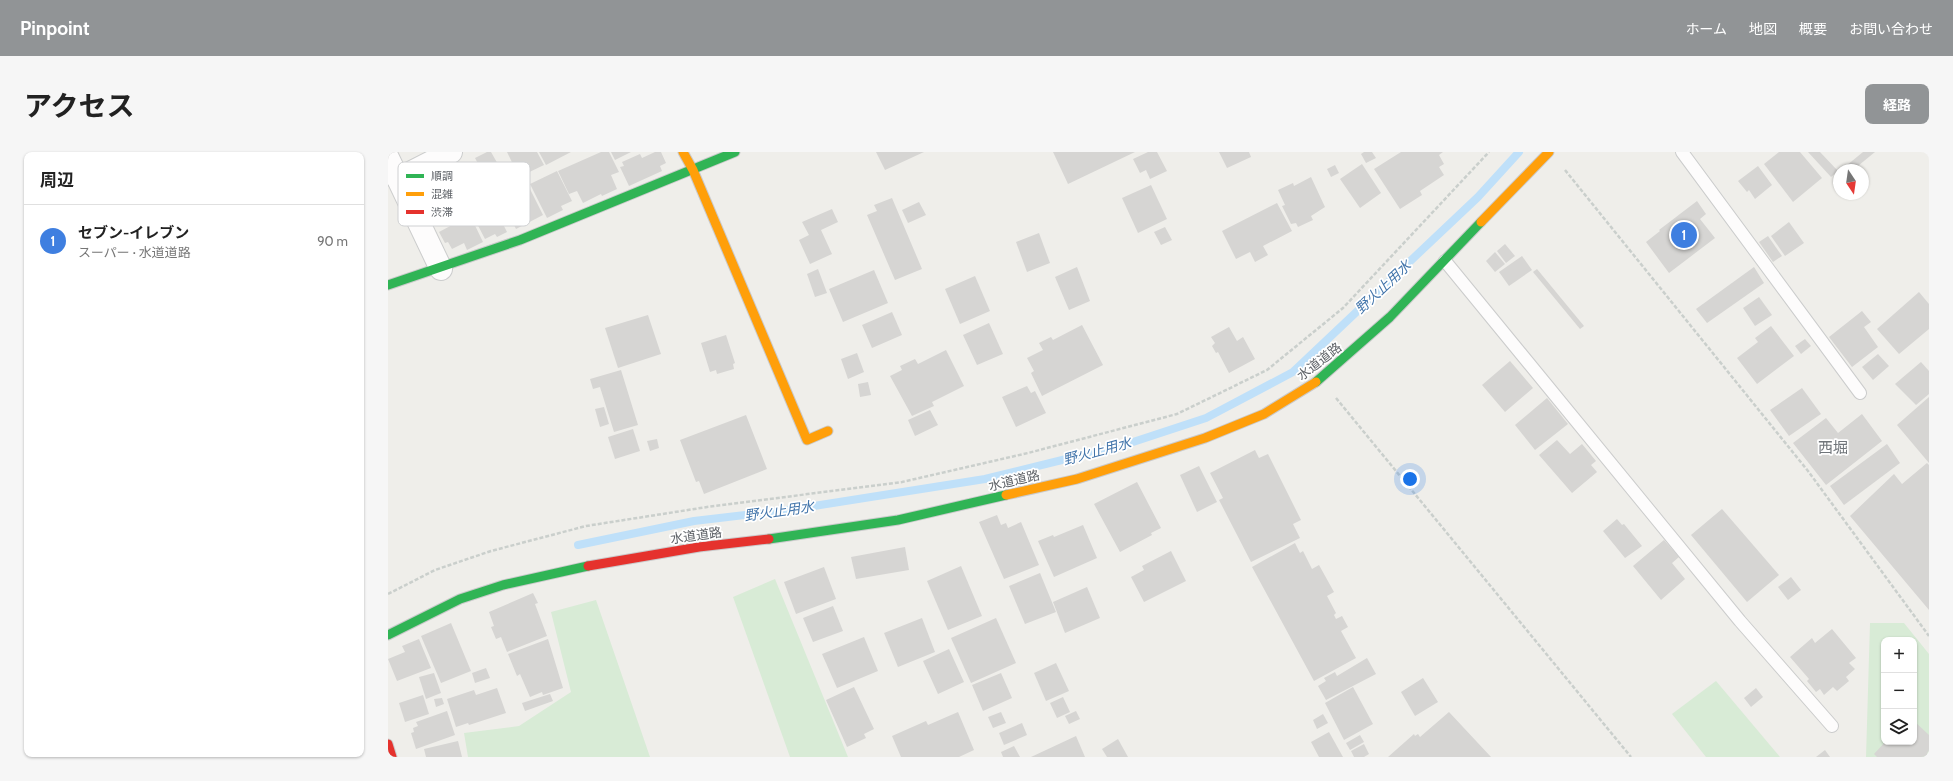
<!DOCTYPE html>
<html lang="ja">
<meta charset="utf-8">
<style>
body{margin:0;font-family:Cabin,"Noto Sans JP",sans-serif;background:#f6f6f6;color:#222}
.controls{position:absolute;right:12px;bottom:12px;display:grid;overflow:hidden;border-radius:8px;box-shadow:0 1px 3px #0004}
.controls button{width:36px;height:36px;display:grid;place-items:center;padding:0;border:0;border-bottom:1px solid #e0e0e0;background:#fff;color:#222;font:20px sans-serif}
.compass{position:absolute;left:1445px;top:12px;width:36px;height:36px;border-radius:50%;background:#fff;box-shadow:0 1px 3px #0004;rotate:167deg}
.you{position:absolute;left:1022px;top:327px;width:14px;height:14px;margin:-10px;border:3px solid #fff;border-radius:50%;background:#1a73e8;box-shadow:0 0 0 6px #1a73e833}
.badge{display:grid;place-items:center;width:26px;height:26px;border-radius:50%;background:#919496;color:#fff;font-size:13px;font-weight:700}
.pin{position:absolute;translate:-50% -50%;border:2px solid #fff;box-shadow:0 1px 4px #0006}
.list{margin:0;padding:0;list-style:none}
h2{display:flex;justify-content:space-between;align-items:center;height:52px;margin:0;padding:0 16px;font-size:17px}
h2 small{font-size:13px;font-weight:400;color:#767676}
.list li{display:grid;grid-template-columns:26px 1fr auto;gap:12px;align-items:center;box-sizing:border-box;height:72px;padding:0 16px;border-top:1px solid #e0e0e0}
.list b{display:block;font-size:15px;white-space:nowrap}
.list p{margin:0;font-size:13px;white-space:nowrap;color:#767676}
.list em{font-size:13px;font-style:normal;color:#767676}
.icon{flex:none;width:22px;height:22px;fill:none;stroke:currentColor;stroke-width:2;stroke-linecap:round;stroke-linejoin:round}
.map{position:relative;flex:none;width:1541px;height:605px;overflow:hidden;border-radius:8px}
header{display:flex;align-items:center;gap:24px;box-sizing:border-box;height:56px;padding:0 20px;background:#919496;color:#fff}
header strong{font-size:19px}
nav{display:flex;gap:22px;margin-inline-start:auto;font-size:14px}
.intro{display:flex;align-items:center;justify-content:space-between;box-sizing:border-box;height:96px;padding:0 24px}
h1{margin:0;font-size:28px}
.button{padding:10px 18px;border-radius:8px;background:#919496;color:#fff;font-size:14px;font-weight:700}
main{display:flex;gap:24px;padding:0 24px}
aside{flex:1;background:#fff;border-radius:8px;box-shadow:0 1px 3px #0004}
.map>svg:first-child{display:block}
</style>
<header>
<strong>Pinpoint</strong>
<nav><a>ホーム</a><a>地図</a><a>概要</a><a>お問い合わせ</a></nav>
</header>
<div class="intro"><h1>アクセス</h1><a class="button">経路</a></div>
<main>
<aside>
<h2>周辺<small></small></h2>
<ul class="list">
<li><span class="badge" style="background:#3f7fe0">1</span><div><b>セブン-イレブン</b><p>スーパー · 水道道路</p></div><em>90 m</em></li>
</ul>
</aside>
<div class="map">
<svg width="1541" height="605" viewBox="0 0 1541 605">
<rect width="100%" height="100%" fill="#efeeea"/>
<g fill="#d8ebd6" fill-rule="evenodd">
<path d="M387,427L460,605H402L345,445Z"/>
<path d="M208,448L262,605H80L76,581L131,574L183,540L163,460Z"/>
<path d="M1482,471H1516L1541,502V605H1478ZM1496,488H1526V590H1496Z"/>
<path d="M1328,529L1392,605H1318L1284,562Z"/>
</g>
<g fill="none" stroke-linecap="round" stroke-linejoin="round">
<path stroke="#bfe0f9" stroke-width="8" d="M190,393L306,369L407,357L597,327L739,292L818,266L905,220L1090,45L1131,0"/>
</g>
<g fill="#d6d5d3">
<path d="M99,0H103L111,14L119,10L128,27L105,40L87,6Z"/>
<path d="M119,0H149L156,13L131,25Z"/>
<path d="M151,0H183L158,13Z"/>
<path d="M213,0H221L231,20L223,23L229,37L214,44L213,42L195,51L189,39L181,42L170,19Z"/>
<path d="M223,0H243L227,8Z"/>
<path d="M267,0H273L278,11L272,14L274,19L241,34L232,15L236,14L234,10L252,2L254,6Z"/>
<path d="M488,0H536L497,18Z"/>
<path d="M665,0H747L680,32Z"/>
<path d="M760,0H769L779,19L762,27L758,18L752,21L745,7Z"/>
<path d="M831,0H861L863,5L839,16Z"/>
<path d="M976,0H984L988,6L978,11L973,2Z"/>
<path d="M1013,0H1055L1051,3L1056,12L1051,15L1056,23L1032,39L1034,43L1012,57L986,17Z"/>
<path d="M1391,0H1412L1434,26L1405,50L1376,12Z"/>
<path d="M1420,0H1432L1450,19L1443,25Z"/>
<path d="M1475,0H1487L1465,18H1453Z"/>
<path d="M974,12L993,41L972,56L952,27Z"/>
<path d="M947,13L951,21L943,25L939,17Z"/>
<path d="M1370,14L1384,33L1367,47L1361,38L1359,40L1350,29Z"/>
<path d="M169,19L184,49L173,54L175,58L159,66L142,32Z"/>
<path d="M923,25L937,55L923,64L925,68L910,75L908,71L903,72L894,54L897,53L890,38L905,31L906,34Z"/>
<path d="M763,33L779,67L750,81L734,46Z"/>
<path d="M141,35L155,63L128,77L114,49Z"/>
<path d="M504,46L534,117L507,128L479,63L489,59L486,53Z"/>
<path d="M111,48L119,63L112,66L119,80L109,85L107,82L97,87L84,62Z"/>
<path d="M1309,49L1318,62L1312,67L1327,86L1281,121L1258,90L1272,79L1271,78Z"/>
<path d="M531,50L538,63L520,71L514,58Z"/>
<path d="M889,51L904,79L875,94L880,103L867,110L862,100L848,107L834,79Z"/>
<path d="M444,57L450,70L433,78L444,102L422,112L411,88L421,83L414,70Z"/>
<path d="M81,61L95,90L79,98L76,91L64,97L60,90L57,91L51,80L66,72L65,69Z"/>
<path d="M1401,70L1416,91L1397,104L1383,84Z"/>
<path d="M777,75L784,88L773,93L766,80Z"/>
<path d="M651,81L662,111L639,120L628,90Z"/>
<path d="M1380,84L1394,104L1385,110L1371,90Z"/>
<path d="M1117,92L1127,104L1118,111L1109,99Z"/>
<path d="M1107,100L1117,112L1107,120L1098,109Z"/>
<path d="M1134,104L1144,118L1121,134L1111,120Z"/>
<path d="M689,115L702,149L681,158L667,125Z"/>
<path d="M1366,115L1376,131L1319,171L1308,157Z"/>
<path d="M430,117L439,141L427,145L419,122Z"/>
<path d="M1149,117L1196,174L1192,177L1145,120Z"/>
<path d="M486,118L500,151L455,170L441,137Z"/>
<path d="M587,124L602,159L572,172L557,137Z"/>
<path d="M1531,140L1541,152V177L1511,202L1489,177Z"/>
<path d="M1371,145L1384,163L1367,174L1355,156Z"/>
<path d="M1474,159L1483,170L1476,175L1490,195L1464,215L1441,185Z"/>
<path d="M504,160L514,183L484,196L474,173Z"/>
<path d="M260,163L273,202L230,216L217,176Z"/>
<path d="M601,171L615,202L589,213L575,183Z"/>
<path d="M694,173L715,213L654,244L643,221L646,219L639,206L655,198L651,191L663,185L665,188Z"/>
<path d="M1383,174L1406,204L1369,232L1349,206L1370,190L1367,186Z"/>
<path d="M841,175L849,189L855,185L867,207L841,221L830,200L828,201L824,194L827,191L823,185Z"/>
<path d="M338,183L347,211L345,212L346,217L329,222L328,218L322,220L313,191Z"/>
<path d="M1417,187L1423,194L1413,202L1407,194Z"/>
<path d="M558,198L576,234L544,250L546,254L524,264L502,224L514,218L512,214L527,207L530,212Z"/>
<path d="M469,201L476,220L460,227L453,207Z"/>
<path d="M1490,202L1501,214L1485,228L1474,215Z"/>
<path d="M1122,209L1145,236L1117,260L1094,233Z"/>
<path d="M1533,210L1541,219V242L1528,253L1507,232Z"/>
<path d="M233,218L250,273L226,280L212,235L205,237L202,227Z"/>
<path d="M480,230L483,243L472,245L470,232Z"/>
<path d="M639,234L643,241L647,239L658,261L628,275L614,245Z"/>
<path d="M1414,236L1433,262L1401,284L1382,258Z"/>
<path d="M1541,245V311L1509,273Z"/>
<path d="M1159,246L1180,272L1147,298L1127,273Z"/>
<path d="M216,255L221,272L212,275L207,257Z"/>
<path d="M542,258L550,273L527,284L520,268Z"/>
<path d="M1474,262L1494,289L1438,333L1405,291L1438,266L1450,281Z"/>
<path d="M358,263L379,317L316,342L311,329L308,330L292,288Z"/>
<path d="M245,277L252,299L227,307L220,285Z"/>
<path d="M269,287L271,296L262,299L259,289Z"/>
<path d="M1169,288L1182,302L1194,292L1208,309L1203,313L1209,320L1184,341L1151,303Z"/>
<path d="M1499,292L1512,311L1456,353L1442,334Z"/>
<path d="M867,298L871,306L880,302L913,368L905,372L912,386L863,410L831,348L835,346L822,321Z"/>
<path d="M1539,311L1541,313V458L1462,364L1506,322L1514,332Z"/>
<path d="M811,314L829,350L809,360L792,323Z"/>
<path d="M749,330L773,376L763,381L764,383L732,400L706,352Z"/>
<path d="M1334,357L1391,423L1359,450L1303,383Z"/>
<path d="M609,363L613,373L618,371L620,376L633,370L651,413L616,427L591,370Z"/>
<path d="M1229,367L1234,373L1236,372L1254,394L1237,406L1215,379Z"/>
<path d="M695,373L709,406L666,425L650,389L665,383L666,385Z"/>
<path d="M1276,388L1291,405L1284,411L1297,427L1273,448L1245,414Z"/>
<path d="M907,391L912,401L915,399L924,417L931,413L946,440L939,444L948,461L946,463L948,467L954,464L960,475L953,479L968,506L926,529L864,415Z"/>
<path d="M517,395L521,418L468,427L463,405Z"/>
<path d="M783,399L798,429L756,450L743,425L756,418L754,414Z"/>
<path d="M573,414L594,464L560,478L539,429Z"/>
<path d="M436,415L448,447L408,462L396,430Z"/>
<path d="M652,421L668,460L637,472L621,434Z"/>
<path d="M1403,425L1413,438L1400,448L1390,435Z"/>
<path d="M699,435L712,466L677,481L665,450Z"/>
<path d="M145,441L150,451L147,452L159,484L119,500L113,485L108,487L103,475L106,474L101,460Z"/>
<path d="M445,454L455,479L425,490L415,466Z"/>
<path d="M534,466L547,500L510,515L496,481Z"/>
<path d="M608,466L628,511L583,531L563,486Z"/>
<path d="M63,471L83,519L53,531L33,484Z"/>
<path d="M1444,477L1468,506L1461,511L1467,517L1458,525L1461,529L1449,539L1445,535L1436,543L1432,537L1428,540L1419,529L1421,527L1402,505L1424,486L1427,491Z"/>
<path d="M476,485L490,519L449,536L434,502Z"/>
<path d="M31,487L43,516L9,529L0,507L17,500L14,494Z"/>
<path d="M160,487L175,536L155,543L154,540L142,545L132,522L129,524L120,502Z"/>
<path d="M561,497L576,530L550,542L535,509Z"/>
<path d="M979,506L988,522L938,548L930,534L938,529L936,526L947,520L949,524Z"/>
<path d="M668,511L681,539L658,549L646,521Z"/>
<path d="M98,516L102,526L87,531L84,521Z"/>
<path d="M46,521L53,541L38,547L31,525Z"/>
<path d="M613,521L624,546L595,559L584,533Z"/>
<path d="M1035,526L1050,550L1027,564L1013,540Z"/>
<path d="M466,535L486,577L476,582L478,586L459,595L438,548Z"/>
<path d="M965,535L985,572L956,588L937,551Z"/>
<path d="M109,536L118,561L81,573L80,571L68,575L59,547L86,538L88,543Z"/>
<path d="M1368,536L1375,545L1363,555L1356,546Z"/>
<path d="M162,542L165,549L137,559L134,551Z"/>
<path d="M35,543L41,562L17,570L11,551Z"/>
<path d="M675,545L682,560L669,566L662,551Z"/>
<path d="M54,546L56,552L48,555L46,547Z"/>
<path d="M59,559L67,583L28,597L23,581L26,580L25,576L30,574L28,570Z"/>
<path d="M688,559L692,567L681,572L677,564Z"/>
<path d="M570,560L586,598L571,605H513L504,584L538,569L540,573Z"/>
<path d="M613,560L618,571L605,576L600,565Z"/>
<path d="M1061,560L1103,605H1000L1026,582L1027,584L1030,582L1032,585Z"/>
<path d="M935,562L940,571L929,577L925,568Z"/>
<path d="M1526,569L1541,583V599L1539,601L1541,605H1489L1486,602L1497,590H1526Z"/>
<path d="M634,571L639,583L616,593L611,581Z"/>
<path d="M941,580L955,605H931L923,590Z"/>
<path d="M972,583L976,590L962,598L958,591Z"/>
<path d="M688,584L697,605H643Z"/>
<path d="M730,587L740,605H719L714,597Z"/>
<path d="M70,589L74,605H38L36,597Z"/>
<path d="M976,592L981,602L976,605H966L963,599Z"/>
<path d="M626,594L632,605H615L613,600Z"/>
<path d="M1437,598L1442,605H1428Z"/>
</g>
<g fill="none" stroke-linecap="round" stroke-linejoin="round">
<defs>
<g id="lane">
<path d="M1294,0L1472,241"/>
<path d="M1057,109L1352,469L1444,574"/>
</g>
<g id="street">
<path d="M0,6L53,117"/>
<path d="M10,27L63,0"/>
</g>
<g id="fast">
<path d="M0,133L132,88L347,0"/>
<path d="M928,230L1002,165L1093,70"/>
<path d="M381,387L510,368L618,343"/>
<path d="M0,483L72,447L115,433L200,414"/>
</g>
<g id="slow">
<path d="M295,0L305,18L419,288L440,279"/>
<path d="M1093,70L1161,0"/>
<path d="M618,343L689,327L817,286L876,262L928,230"/>
</g>
<g id="jam">
<path d="M200,414L311,395L381,387"/>
<path d="M0,592L4,605"/>
</g>
</defs>
<use href="#lane" stroke="#cbcccc" stroke-width="14"/>
<use href="#street" stroke="#cbcccc" stroke-width="24"/>
<use href="#fast" stroke="#cacacb" stroke-width="11"/>
<use href="#slow" stroke="#cacacb" stroke-width="11"/>
<use href="#jam" stroke="#cacacb" stroke-width="11"/>
<g stroke="#cacfcc" stroke-width="2.5" stroke-dasharray="4 2" stroke-linecap="butt">
<path d="M1177,18L1420,319L1541,484"/>
<path d="M948,246L1243,605"/>
<path d="M0,442L47,418L103,399L198,374L319,355L514,330L640,301L789,262L879,218L955,156L1101,0"/>
</g>
<use href="#lane" stroke="#fdfcfc" stroke-width="12"/>
<use href="#street" stroke="#fdfcfc" stroke-width="22"/>
<use href="#fast" stroke="#30b455" stroke-width="9"/>
<use href="#slow" stroke="#ff9f0a" stroke-width="9"/>
<use href="#jam" stroke="#e5322d" stroke-width="9"/>
</g>
<g text-anchor="middle" stroke-width="3.5" stroke-linejoin="round" paint-order="stroke">
<g font-size="13" fill="#5f6368" stroke="#fff">
<text transform="translate(931 209) rotate(-38)" y="5">水道道路</text>
<text transform="translate(626 328) rotate(-13)" y="5">水道道路</text>
<text transform="translate(308 383) rotate(-8)" y="5">水道道路</text>
</g>
<g font-size="14" font-style="italic" fill="#4174aa" stroke="#fff">
<text transform="translate(995 135) rotate(-43)" y="5">野火止用水</text>
<text transform="translate(709 299) rotate(-15)" y="5">野火止用水</text>
<text transform="translate(391 359) rotate(-8)" y="5">野火止用水</text>
</g>
<g font-size="15" fill="#70757a" stroke="#fff">
<text x="1445" y="301">西堀</text>
</g>
</g>
<rect x="10" y="10" width="132" height="64" rx="6" fill="#fff" stroke="#cfd0d2" stroke-width="1"/>
<rect x="18" y="22" width="18" height="4" fill="#30b455"/>
<rect x="18" y="40" width="18" height="4" fill="#ff9f0a"/>
<rect x="18" y="58" width="18" height="4" fill="#e5322d"/>
<g font-size="11" fill="#5f6368">
<text x="43" y="28">順調</text>
<text x="43" y="46">混雑</text>
<text x="43" y="64">渋滞</text>
</g>
</svg>
<div class="controls">
<button>+</button>
<button>−</button>
<button><svg class="icon" aria-label="layers" viewBox="0 0 24 24"><path d="M12 4l9 5-9 5-9-5zM3 14l9 5 9-5"/></svg></button>
</div>
<svg class="compass" viewBox="-18 -18 36 36"><path d="M0-13l5 13h-10z" fill="#e53935"/><path d="M0 13l5-13h-10z" fill="#767676"/></svg>
<div class="you"></div>
<div class="pin badge" style="left:1296px;top:83px;background:#3f7fe0">1</div>
</div>
</main>
